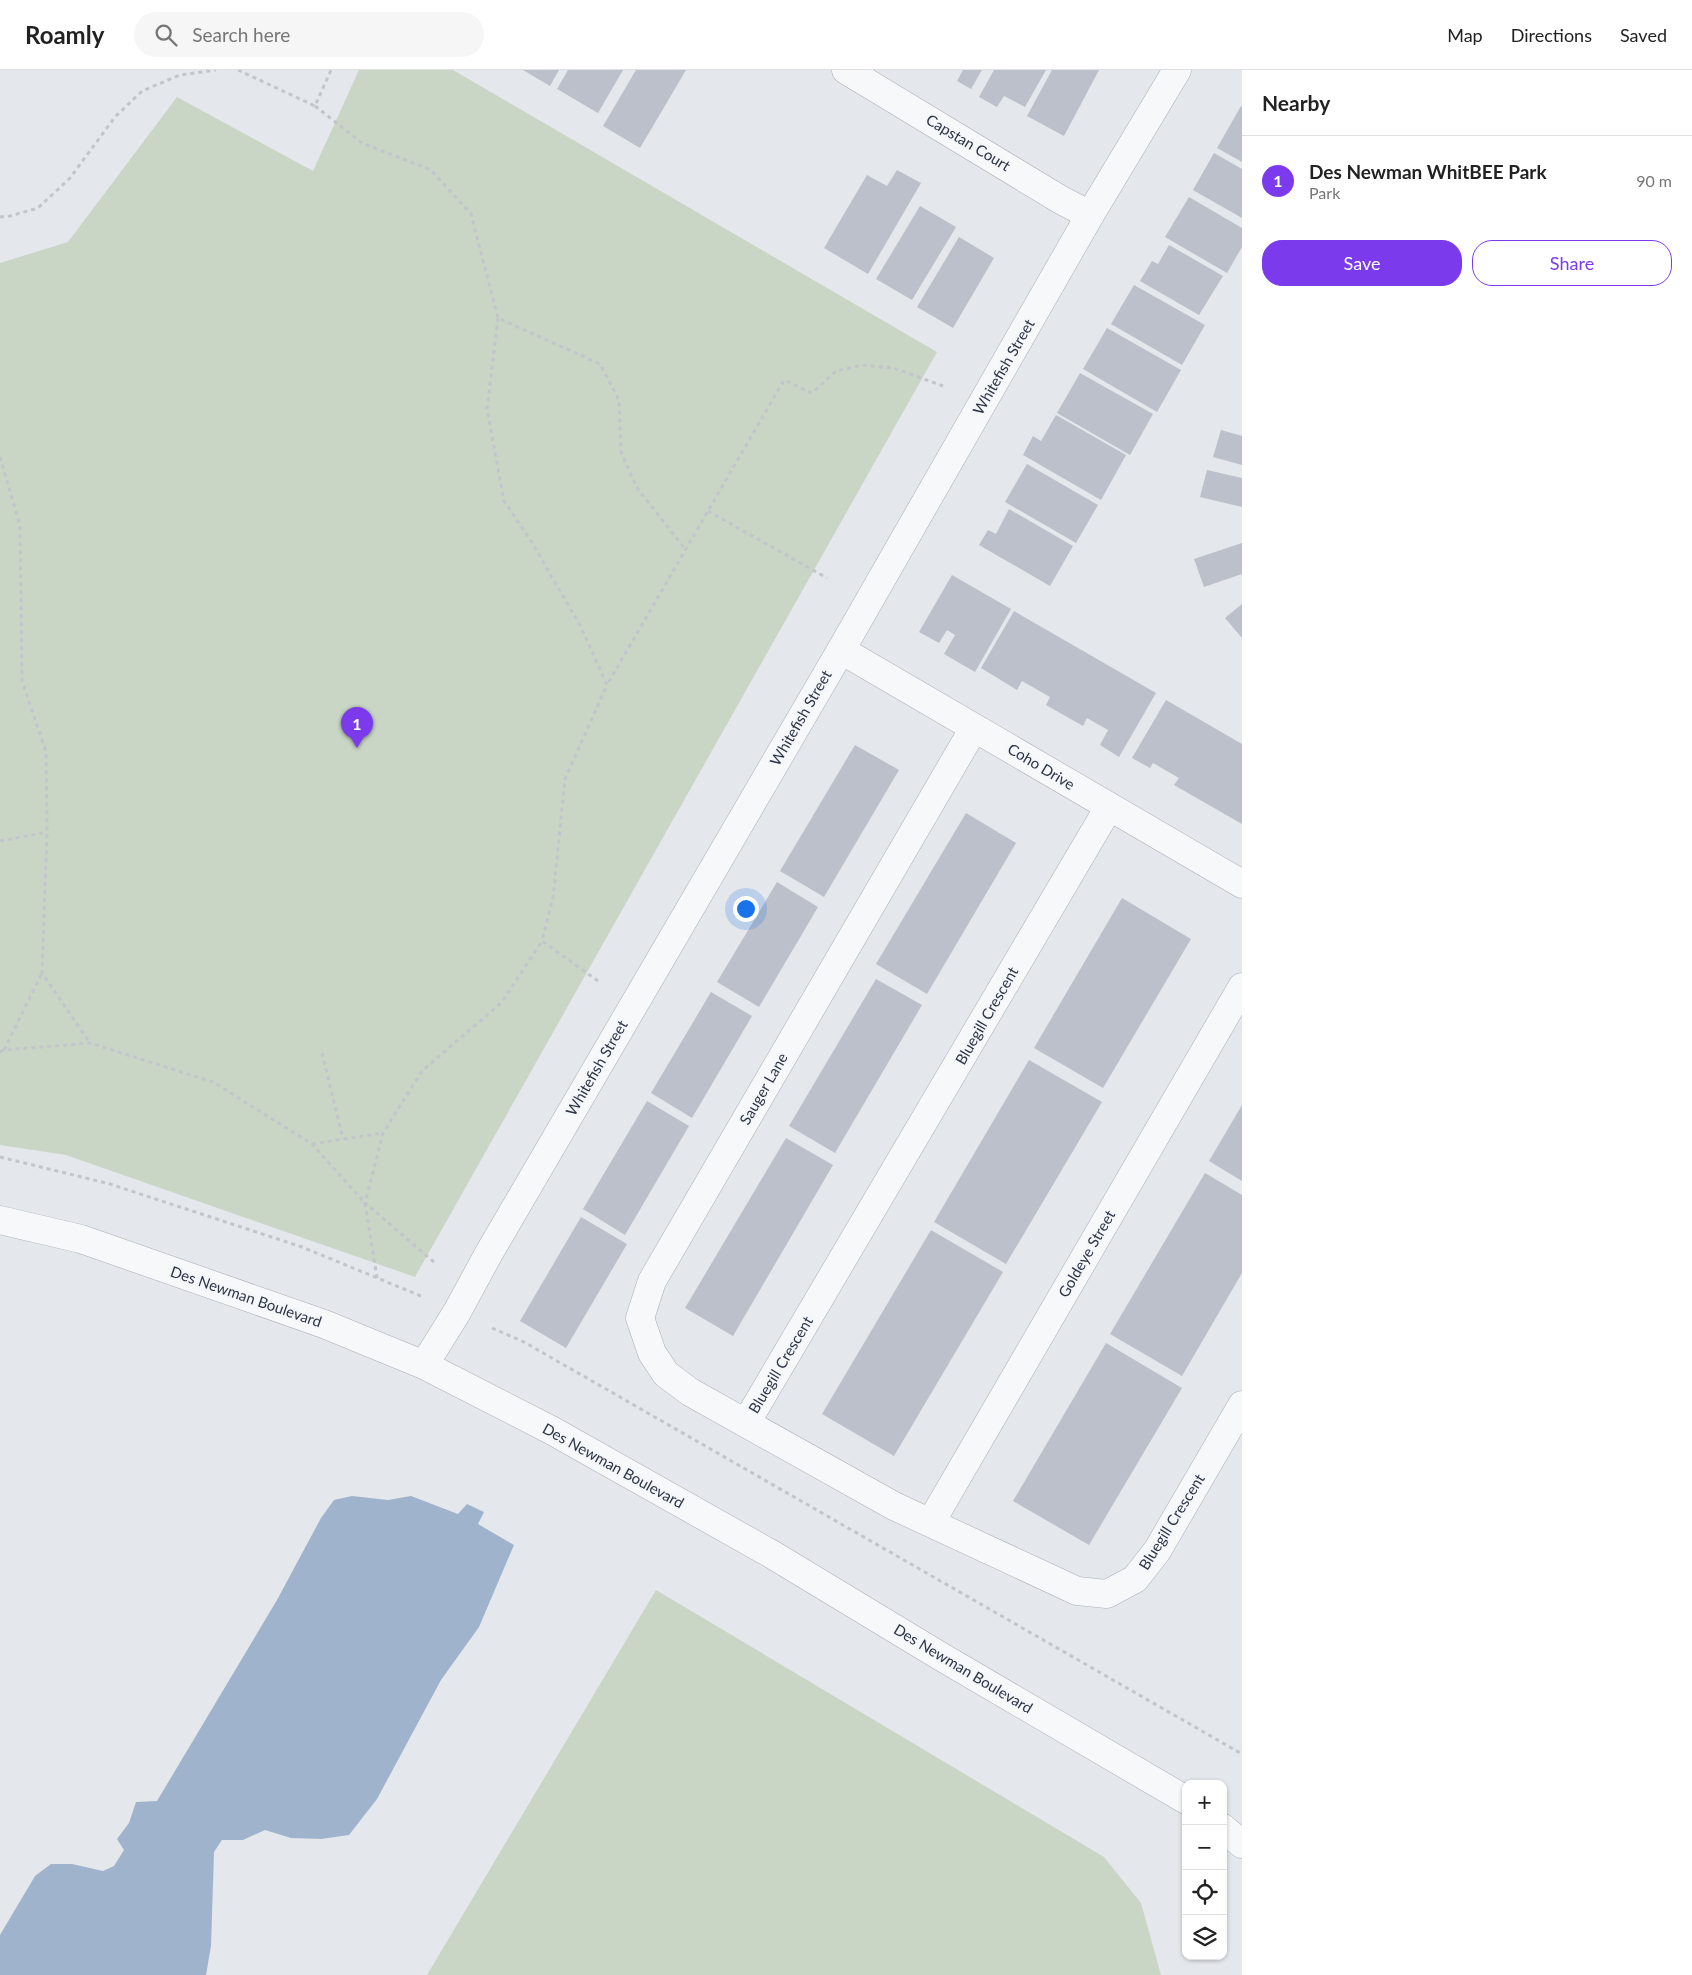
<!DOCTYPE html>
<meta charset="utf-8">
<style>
body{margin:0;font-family:Lato,sans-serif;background:#f6f6f6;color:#222}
.controls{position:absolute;right:15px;bottom:15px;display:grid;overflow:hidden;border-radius:10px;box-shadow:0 1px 4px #0004}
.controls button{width:45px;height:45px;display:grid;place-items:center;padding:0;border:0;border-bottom:1px solid #e0e0e0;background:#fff;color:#222;font:25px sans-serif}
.you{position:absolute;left:745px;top:838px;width:18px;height:18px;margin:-12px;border:4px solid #fff;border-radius:50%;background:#1a73e8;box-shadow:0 0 0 8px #1a73e833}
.badge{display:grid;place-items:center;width:32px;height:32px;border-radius:50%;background:#7c3aed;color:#fff;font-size:16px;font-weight:700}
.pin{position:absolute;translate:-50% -41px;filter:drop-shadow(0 1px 2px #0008)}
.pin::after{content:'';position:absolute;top:26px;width:18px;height:15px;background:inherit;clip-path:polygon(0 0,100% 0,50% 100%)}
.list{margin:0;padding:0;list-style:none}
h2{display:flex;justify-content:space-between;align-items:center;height:65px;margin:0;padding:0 20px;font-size:21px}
h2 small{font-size:16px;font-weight:400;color:#767676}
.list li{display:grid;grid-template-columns:32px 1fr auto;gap:15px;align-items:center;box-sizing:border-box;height:90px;padding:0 20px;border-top:1px solid #e0e0e0}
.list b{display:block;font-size:19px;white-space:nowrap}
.list p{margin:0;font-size:16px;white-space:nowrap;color:#767676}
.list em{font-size:16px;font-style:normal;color:#767676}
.actions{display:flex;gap:10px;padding:15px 20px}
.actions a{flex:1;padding:11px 0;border:1px solid #7c3aed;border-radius:20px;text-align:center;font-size:18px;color:#7c3aed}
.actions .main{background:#7c3aed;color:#fff}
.icon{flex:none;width:28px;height:28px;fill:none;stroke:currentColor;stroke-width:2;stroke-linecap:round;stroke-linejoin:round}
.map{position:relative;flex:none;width:1242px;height:1905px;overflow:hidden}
header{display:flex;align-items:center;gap:30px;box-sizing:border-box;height:70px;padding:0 25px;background:#fff;border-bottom:1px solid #e0e0e0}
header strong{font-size:24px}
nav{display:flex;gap:28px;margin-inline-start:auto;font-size:18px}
.search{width:350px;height:45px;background:#f6f6f6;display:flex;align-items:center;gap:12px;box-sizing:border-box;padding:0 18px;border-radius:28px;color:#767676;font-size:19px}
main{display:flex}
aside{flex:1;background:#fff}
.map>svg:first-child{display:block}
</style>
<header>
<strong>Roamly</strong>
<div class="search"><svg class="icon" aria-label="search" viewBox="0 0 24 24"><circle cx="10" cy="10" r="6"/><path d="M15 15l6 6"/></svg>Search here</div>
<nav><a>Map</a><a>Directions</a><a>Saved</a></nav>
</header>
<main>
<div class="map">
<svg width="1242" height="1905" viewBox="0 0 1242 1905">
<rect width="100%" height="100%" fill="#e4e7ec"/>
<g fill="#c9d6c5">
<path d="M359,0H453L937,282L415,1207L66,1085L0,1075V193L68,172L177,27L313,101Z"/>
<path d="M656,1520L1104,1787L1141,1833L1161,1905H427Z"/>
</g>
<path fill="#9fb4cc" d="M352,1426L388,1430L411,1426L458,1444L467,1434L484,1442L478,1454L514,1475L479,1557L441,1610L377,1729L349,1765L321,1769L291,1768L265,1760L243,1770H222L214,1782L211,1876L206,1905H0V1865L35,1806L51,1794H72L103,1801L114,1796L124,1780L117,1769L129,1753L136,1732L157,1731L277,1530L321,1448L334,1430Z"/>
<g fill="#bbc0ca">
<path d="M523,0H559L550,16Z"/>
<path d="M568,0H623L598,43L557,19Z"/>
<path d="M636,0H686L640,78L603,56Z"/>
<path d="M963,0H982L971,19L957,11Z"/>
<path d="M994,0H1046L1025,37L1004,26L997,37L979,27Z"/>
<path d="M1052,0H1099L1064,66L1027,46Z"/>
<path d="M1241,36L1242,37V92L1217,78Z"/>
<path d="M1214,83L1242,99V148L1193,120Z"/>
<path d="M897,100L921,113L868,204L824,178L867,105L887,116Z"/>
<path d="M1189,127L1242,158V177L1227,203L1165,167Z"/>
<path d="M920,136L956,157L912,230L876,209Z"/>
<path d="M959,167L994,188L953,258L917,237Z"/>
<path d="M1169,175L1223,206L1199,245L1140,211L1152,191L1158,194Z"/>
<path d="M1134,215L1205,255L1182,295L1111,254Z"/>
<path d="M1107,258L1181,300L1157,342L1083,299Z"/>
<path d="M1080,303L1153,344L1130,385L1057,343Z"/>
<path d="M1056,345L1126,385L1101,430L1023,385L1033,366L1041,371Z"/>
<path d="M1221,360L1242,366V395L1213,387Z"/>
<path d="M1027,394L1098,435L1076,473L1005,432Z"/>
<path d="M1207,400L1242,408V437L1200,427Z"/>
<path d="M1009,439L1073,476L1050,516L979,475L988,460L996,464Z"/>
<path d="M1242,473V504L1204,517L1194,489Z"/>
<path d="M952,505L1011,539L975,602L944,584L955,565L947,560L939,573L919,562Z"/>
<path d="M1242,534V568L1225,548Z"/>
<path d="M1014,541L1156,623L1119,687L1100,675L1108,660L1087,648L1083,656L1046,635L1050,627L1022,611L1017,620L981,598Z"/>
<path d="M1166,630L1242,674V754L1174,715L1179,708L1153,693L1150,698L1132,688Z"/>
<path d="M855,675L899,700L824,827L780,801Z"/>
<path d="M966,743L1016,773L927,924L876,894Z"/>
<path d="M777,812L818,837L759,937L717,912Z"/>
<path d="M1122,828L1191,869L1103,1018L1034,978Z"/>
<path d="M876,909L922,935L835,1083L789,1056Z"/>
<path d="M711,922L752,946L692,1048L651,1023Z"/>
<path d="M1029,990L1102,1032L1006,1194L934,1152Z"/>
<path d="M647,1031L689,1056L625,1165L583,1139Z"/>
<path d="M1242,1035V1111L1209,1091Z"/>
<path d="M786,1068L833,1095L733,1266L685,1238Z"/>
<path d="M1205,1103L1242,1125V1203L1182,1306L1110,1264Z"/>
<path d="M581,1147L627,1174L566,1278L520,1251Z"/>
<path d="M931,1160L1003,1202L894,1386L822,1344Z"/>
<path d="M1106,1273L1182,1318L1089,1475L1013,1431Z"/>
</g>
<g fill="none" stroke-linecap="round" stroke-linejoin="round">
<defs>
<g id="minor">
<path d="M846,0L1061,130L1090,145"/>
<path d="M841,580L1242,814"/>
<path d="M974,658L652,1211L640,1248L652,1283L666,1304L690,1322L894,1436L1077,1521L1107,1524L1135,1509L1157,1481L1242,1335"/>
<path d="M424,1295L457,1242L489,1183L841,580L1090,145L1177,0"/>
<path d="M746,1353L1109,737"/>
<path d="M931,1452L1242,917"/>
</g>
<g id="tertiary">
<path d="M0,1150L81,1169L324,1254L424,1295L551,1360L773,1485L940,1586L1186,1730"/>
<path d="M1223,1758L1242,1774"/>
</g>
</defs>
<use href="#minor" stroke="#a9aeb7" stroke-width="29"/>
<use href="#tertiary" stroke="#a9aeb7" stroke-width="29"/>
<g stroke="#c2c5cb" stroke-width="3" stroke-dasharray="4 4" stroke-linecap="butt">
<path d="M238,0L315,36L331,0"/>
<path d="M315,36L362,73L431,100L471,144L498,248L600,294L619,330L621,382L637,418L686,480"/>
<path d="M0,147L10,146L38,138L70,108L115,47L142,21L180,5L216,0"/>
<path d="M498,248L487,339L504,431L531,471L581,557L607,615L784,310L812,323L836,301L862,295L894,298L943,316"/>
<path d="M0,387L20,456L22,611L46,682L47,762L42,903L90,973"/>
<path d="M708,441L827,508"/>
<path d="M0,771L47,762"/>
<path d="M598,911L542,871L553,827L565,709L607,615"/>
<path d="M4,980L42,903"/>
<path d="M0,982L4,980L90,973L213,1012L312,1074L365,1133L377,1208"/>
<path d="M322,983L343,1069"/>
<path d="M312,1074L383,1063"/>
<path d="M0,1087L110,1114L302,1177L421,1226"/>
<path d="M434,1192L365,1133L383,1063L422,1001L502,932L542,871"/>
<path d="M492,1258L524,1272L1242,1684"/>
</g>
<use href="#minor" stroke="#f7f8fa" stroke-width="28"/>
<use href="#tertiary" stroke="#f7f8fa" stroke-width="28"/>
</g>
<g text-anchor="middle" stroke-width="4" stroke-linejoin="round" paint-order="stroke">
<g font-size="15" fill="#2b3445" stroke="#f4f6f9">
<text transform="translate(968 73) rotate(31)" y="5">Capstan Court</text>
<text transform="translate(1004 297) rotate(-60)" y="5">Whitefish Street</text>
<text transform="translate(801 648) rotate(-60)" y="5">Whitefish Street</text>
<text transform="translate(1041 697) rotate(31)" y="5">Coho Drive</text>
<text transform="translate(987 946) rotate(-60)" y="5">Bluegill Crescent</text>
<text transform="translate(597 998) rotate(-60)" y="5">Whitefish Street</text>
<text transform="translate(764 1019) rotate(-60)" y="5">Sauger Lane</text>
<text transform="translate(1087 1184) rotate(-60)" y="5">Goldeye Street</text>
<text transform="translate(246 1227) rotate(19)" y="5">Des Newman Boulevard</text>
<text transform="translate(781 1295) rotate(-59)" y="5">Bluegill Crescent</text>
<text transform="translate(613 1396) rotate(29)" y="5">Des Newman Boulevard</text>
<text transform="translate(1172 1452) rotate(-58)" y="5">Bluegill Crescent</text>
<text transform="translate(963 1599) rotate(31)" y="5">Des Newman Boulevard</text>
</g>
</g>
</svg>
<div class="controls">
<button>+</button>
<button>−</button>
<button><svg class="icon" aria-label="locate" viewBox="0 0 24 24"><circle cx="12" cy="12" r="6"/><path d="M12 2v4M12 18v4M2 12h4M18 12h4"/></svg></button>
<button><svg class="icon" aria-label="layers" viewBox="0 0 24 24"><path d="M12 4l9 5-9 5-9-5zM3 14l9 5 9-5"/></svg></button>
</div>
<div class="you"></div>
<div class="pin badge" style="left:357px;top:678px">1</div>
</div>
<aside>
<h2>Nearby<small></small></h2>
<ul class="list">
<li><span class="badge">1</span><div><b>Des Newman WhitBEE Park</b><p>Park</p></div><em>90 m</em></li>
</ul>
<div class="actions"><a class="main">Save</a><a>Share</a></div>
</aside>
</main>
